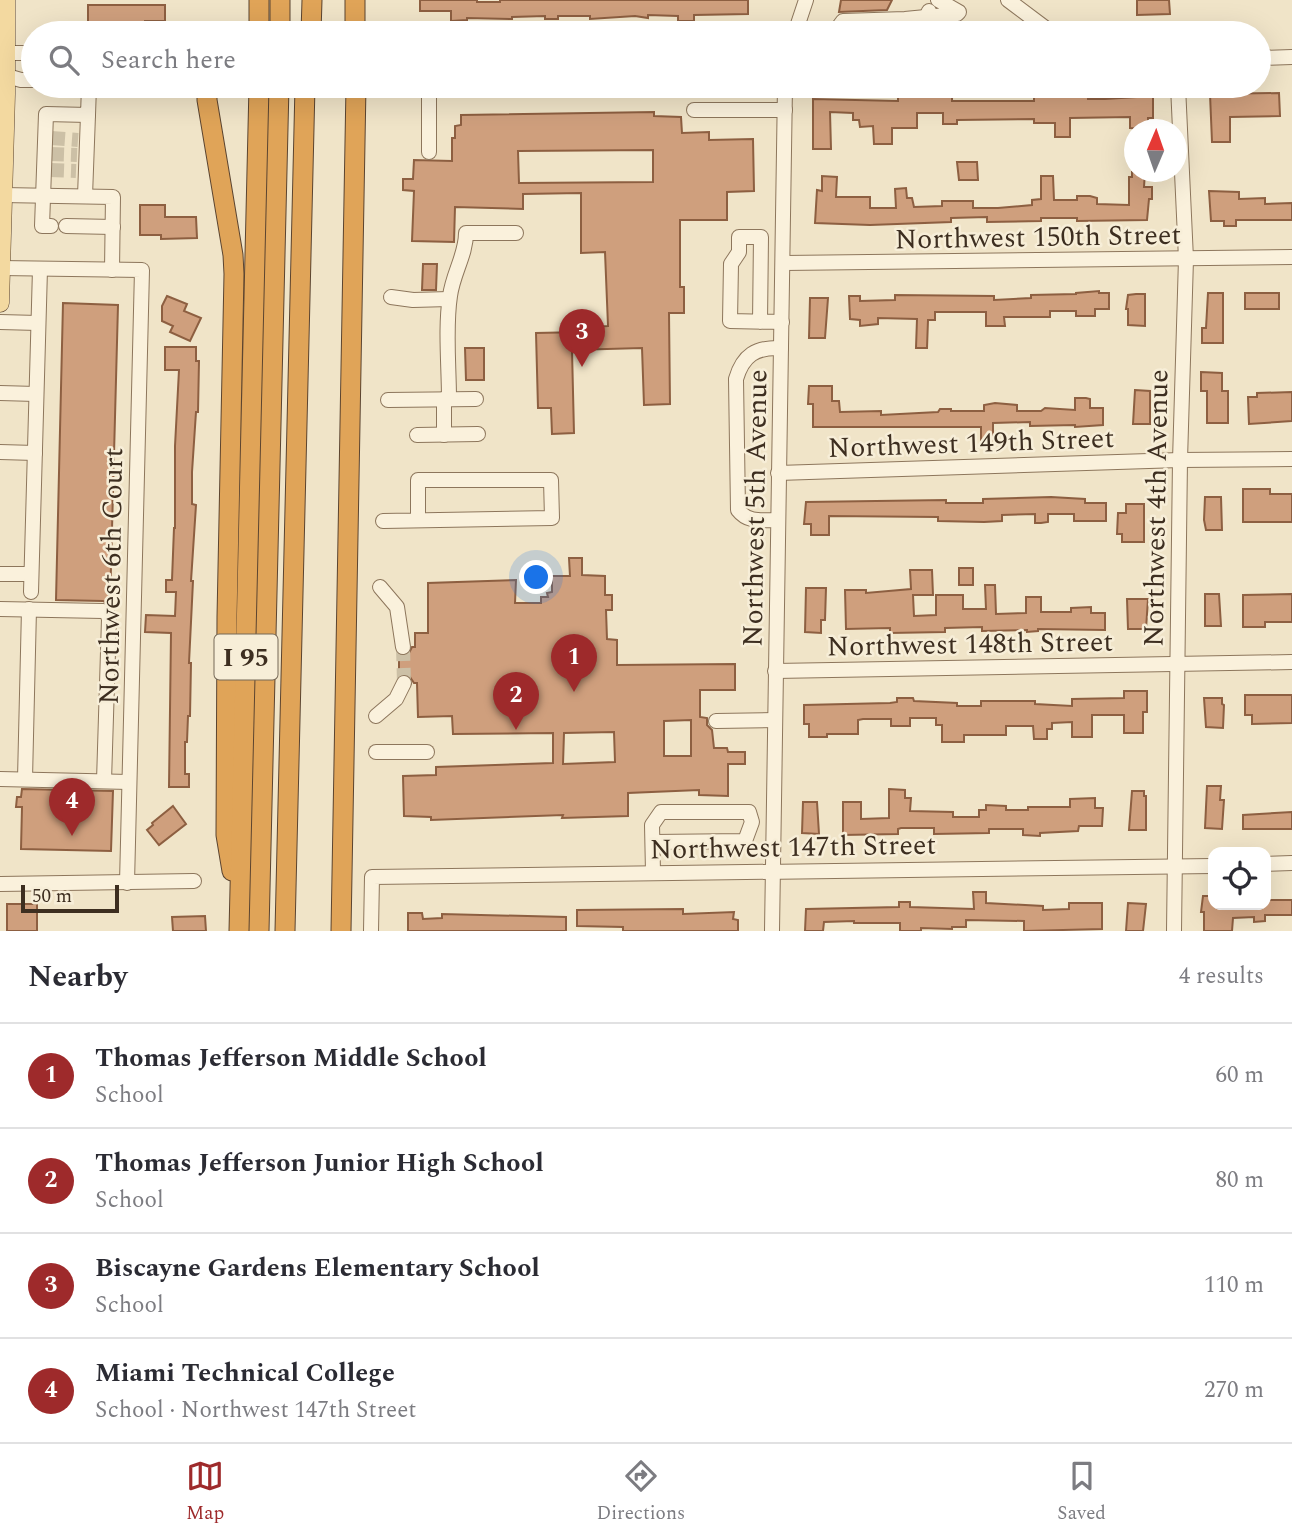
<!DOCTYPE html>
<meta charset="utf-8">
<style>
body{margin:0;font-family:Spectral,serif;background:#f7f7f7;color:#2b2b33}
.controls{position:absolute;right:21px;bottom:21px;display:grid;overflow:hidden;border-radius:14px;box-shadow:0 7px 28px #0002}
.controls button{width:63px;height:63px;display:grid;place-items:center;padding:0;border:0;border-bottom:2px solid #e1e1e2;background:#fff;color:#2b2b33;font:35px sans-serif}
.compass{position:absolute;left:1124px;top:119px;width:63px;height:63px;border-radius:50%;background:#fff;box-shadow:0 7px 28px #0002;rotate:2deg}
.scale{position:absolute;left:21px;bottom:18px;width:98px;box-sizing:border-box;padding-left:7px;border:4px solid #3d2e20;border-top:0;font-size:19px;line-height:24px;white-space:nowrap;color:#3d2e20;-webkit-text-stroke:5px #f7eed8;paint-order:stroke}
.you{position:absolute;left:537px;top:578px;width:24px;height:24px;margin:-18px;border:5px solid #fff;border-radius:50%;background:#1a73e8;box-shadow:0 0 0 10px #1a73e833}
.badge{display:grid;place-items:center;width:46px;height:46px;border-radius:50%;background:#9e2a2b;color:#fff;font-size:23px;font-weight:700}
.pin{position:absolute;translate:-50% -58px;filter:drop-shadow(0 2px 4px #0008)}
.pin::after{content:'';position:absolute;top:37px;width:24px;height:21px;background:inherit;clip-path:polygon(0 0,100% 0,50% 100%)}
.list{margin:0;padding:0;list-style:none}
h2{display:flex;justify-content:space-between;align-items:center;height:91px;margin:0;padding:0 28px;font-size:30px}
h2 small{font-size:23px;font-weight:400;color:#7c7c81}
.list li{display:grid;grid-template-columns:46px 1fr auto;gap:21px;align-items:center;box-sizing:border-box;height:105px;padding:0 28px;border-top:2px solid #e1e1e2}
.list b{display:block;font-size:26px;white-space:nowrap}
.list p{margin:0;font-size:23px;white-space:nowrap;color:#7c7c81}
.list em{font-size:23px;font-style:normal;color:#7c7c81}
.icon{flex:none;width:38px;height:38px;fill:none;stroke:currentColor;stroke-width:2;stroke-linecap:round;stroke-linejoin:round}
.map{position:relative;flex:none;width:1292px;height:931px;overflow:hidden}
.search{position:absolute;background:#fff;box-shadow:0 7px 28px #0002;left:21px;right:21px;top:21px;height:77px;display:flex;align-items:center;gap:18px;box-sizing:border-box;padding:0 24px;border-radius:38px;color:#7c7c81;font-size:26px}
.sheet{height:511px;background:#fff}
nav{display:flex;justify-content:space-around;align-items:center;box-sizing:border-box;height:98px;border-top:2px solid #e1e1e2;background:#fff;font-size:19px;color:#7c7c81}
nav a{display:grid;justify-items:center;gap:4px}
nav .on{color:#9e2a2b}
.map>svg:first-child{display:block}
</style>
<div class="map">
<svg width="1292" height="931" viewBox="0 0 1292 931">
<rect width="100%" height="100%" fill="#f0e4c8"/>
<g fill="#cf9f7d" stroke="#8d5f41" stroke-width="2" fill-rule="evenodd">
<path d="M420,0H477V2H500V0H748V14L694,15V21H678V16L648,15V18L635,16L590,19V16H558V19H545V16L512,17V19L467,18V20L451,21V11H420Z"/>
<path d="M841,0H892L887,10L839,12Z"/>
<path d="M1137,0H1169L1170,14L1137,15Z"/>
<path d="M88,5H165V21H145V23L106,22V25H88Z"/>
<path d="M1279,93L1280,116L1230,117V142H1212L1210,94Z"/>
<path d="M931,96L952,97V101H1034V96H1088V99H1105L1153,96V118H1148V129L1130,128V117L1070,118V137H1055V123H1034V119L957,120V124H943V113H917V128H892V144H874L873,126L860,127L859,120H853V113L830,112L831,149H813V99L898,101V97Z"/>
<path d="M654,112V116L681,117L682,133L709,132V140L753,139L754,191L727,192V220H680V287H684V313H669L670,404L644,405L642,348L572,350L574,433L552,434L551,408H538L536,333L583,332V327L608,326L605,252L581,253V193L523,194V209L455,207L454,242L412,241L414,191L403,190V179H413L414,160L452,161V138H455V126L461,125V115ZM653,150V182L519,183L518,151Z"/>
<path d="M957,162H977L978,180H959Z"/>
<path d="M1132,172H1145L1144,187H1152V199H1149L1147,220L1077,221V218H1041V221L987,222V217L951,218V222L870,225L815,223L817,190L822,191V176L837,177L836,197H870V208H896L895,189L906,188L907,198H912L914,207L942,206V201H973V208H998L1032,205V200L1041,199V176H1053L1054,200H1077V196H1090L1097,198V204L1129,205V177H1132Z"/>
<path d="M1209,191L1239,192V199L1265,198V204L1292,203V220H1236V226H1224V221H1211Z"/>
<path d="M140,205H165V217H196L197,238L161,239V235H140Z"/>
<path d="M423,264H437L436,290H422Z"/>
<path d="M1099,291V293H1109V309H1095V316H1076V311H1050V317H1004L1005,326H986V312H935V320H928L927,348H916L917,319L878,318V324L860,326V320L850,319L849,296H860V301L895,300V295L994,296V300L1031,298V295L1076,294V293Z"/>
<path d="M1208,293H1223V343H1202V328H1206Z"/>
<rect x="1245" y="293" width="34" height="16"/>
<path d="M1136,294H1145V326L1128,325V309H1126L1128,295Z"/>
<path d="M167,296L187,304L184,311L201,318L190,341L170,332L173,326L162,321V306Z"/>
<path d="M810,298H828L825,338H809Z"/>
<path d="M63,303L118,305L110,604L103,601L56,600Z"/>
<path d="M165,347H196V361H199L198,412H196L192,472V504L196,505L191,581H193L189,663H191L190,716H188L187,742H185V774H189V787H169L171,633L145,632L146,615L175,616L176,592H166V580H172L174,528H175V446L179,370H165Z"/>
<path d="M465,348H484V380H466Z"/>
<path d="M1201,372L1222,373V391H1228V423H1207V391H1201Z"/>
<path d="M809,386H832V401H839L840,412L881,411V415L938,412L940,409H951V411H984V405L995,403L1017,405V411H1041L1045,408L1075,410V398H1086L1090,399V408H1103V425L1075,427V425L1030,426V422L993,423V443H981V427H813V404H808Z"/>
<path d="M1135,390L1150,391V424H1133Z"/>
<path d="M1292,392V421L1249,424L1248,397H1257V393Z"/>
<path d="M1243,489H1270V494H1292V522H1243Z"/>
<path d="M1051,497L1085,499V503H1106V521H1074V514H1048V522L1041,523H1035V514L1002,515V521L984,522L938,521V517L829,516V535H811V524H804L806,502L946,500V503H983V499Z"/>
<path d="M1205,497H1221L1222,530H1206L1204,520Z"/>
<path d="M1126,504H1144V542H1122V534H1117L1118,513H1126Z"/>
<path d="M569,558H582V575L605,576V595H612V610H606L607,639L617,640V665L735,664V690H700V717L707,718V725L712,730L714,748H727L728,752H745V764H728V796L699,795V790L628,793V816L562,818L563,815L431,820V817L404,816L403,776L436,775V767L553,763V733L453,734L452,716L418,717L417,683H414L408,674L399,675V656L408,655L412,647H415V633H428V583L516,580L515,603H541V597H548L547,593L552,592V576H570ZM691,720V756H664V721ZM614,732L615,762L563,764L564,733Z"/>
<rect x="959" y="568" width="14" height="17"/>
<path d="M910,570H932L933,595H913L914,616L936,615V595H963V609H986L985,585H995L996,614L1026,613V597H1041V612H1071V608L1091,607V613H1105V630L1038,629V631L1027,632V630L982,631V627L945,628V632L890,633V628L846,629L845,590H866V593L911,589Z"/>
<path d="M806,588H826L825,620H821V633L805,632Z"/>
<path d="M1205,594H1219L1221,626H1205Z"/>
<path d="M1292,594V622H1265V627H1243V595Z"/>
<path d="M1127,599H1148L1146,629H1128Z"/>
<path d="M1124,691H1147V712H1143V733H1124V715H1092V737H1072V722L1052,723V729H1047V739H1034L1033,726H1006V735H964V742H942V725H936V718H910V726H891V719H863L858,720V734H827V737H809V724H804V705L890,703L897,702V698H913L914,701L957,703V706H981V701H1035V704L1072,706V699L1124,698Z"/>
<path d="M1245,695H1292V723L1252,724V715H1245Z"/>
<path d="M1204,698H1222V704L1224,705L1223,728L1206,727Z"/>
<path d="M1207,786H1221L1220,800H1224L1222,829L1205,828Z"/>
<path d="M22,789L113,791L111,851L21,849L22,807H16L17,797H21Z"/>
<path d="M889,789L905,790V798H911L910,811L953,812V817H979V810H986V805L1006,806V810H1028V807H1070V799L1095,798V808H1103L1102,826H1079L1078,831L1040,833V836L1023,835V829H989V833L934,834V828H901L898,829V834L843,835V802H861V819L889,818Z"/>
<path d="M1132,791H1144V796H1146V830H1129Z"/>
<path d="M803,802H817L819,834L802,833Z"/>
<path d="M173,806L186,824L159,845L147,830L153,825L152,823Z"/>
<path d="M1292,812V829H1243V815Z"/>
<path d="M973,892H986V903L1043,906V910L1069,909V903H1102V929L1024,931V921L966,920V927H952V929L921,928V931H900V923H854V921L824,922L823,931H805L806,909L899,907V902H910V907L974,909Z"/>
<path d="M1203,896H1213V905H1266V900H1292V915H1265V921L1254,922V917L1233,918L1232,931H1204V912H1201Z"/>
<path d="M1128,903L1146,904L1143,931H1126Z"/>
<rect x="7" y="904" width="30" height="27"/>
<path d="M683,909V914L734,912L733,919L738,920V931H623V927L577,926V910Z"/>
<path d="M408,913H422L423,919L442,918V914L566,917V931H408Z"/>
<path d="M205,916L206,931H173L172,917Z"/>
</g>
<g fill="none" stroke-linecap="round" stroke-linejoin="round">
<g stroke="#ccc0a6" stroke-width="14" stroke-dasharray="14 7" stroke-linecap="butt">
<path d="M51,138L78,140"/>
<path d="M50,154L77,155"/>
<path d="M50,170L76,171"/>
<path d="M403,647L404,683"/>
</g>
<defs>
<g id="minor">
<path d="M1008,0L1052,33"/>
<path d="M795,33L806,0"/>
<path d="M834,33L843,21L905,19L957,14L959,12L938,0"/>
<path d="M924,33V22L929,11"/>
<path d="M0,56L6,53H33"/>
<path d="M1259,58L1292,57"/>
<path d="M0,74L21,80H33"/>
<path d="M694,110H785"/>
<path d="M429,152V86"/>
<path d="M3,195L113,197L112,270"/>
<path d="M85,196L88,115"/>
<path d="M51,226H42L46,114L88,115L89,86"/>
<path d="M66,226L113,227"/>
<path d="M784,263L1292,257"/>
<path d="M1,268L142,270L127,883"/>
<path d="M391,297L413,300L449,299"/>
<path d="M0,322L38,323"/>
<path d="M760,322L761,237H739V252L731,264L730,321L782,322"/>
<path d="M0,393L36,394"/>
<path d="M444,399V435"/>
<path d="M449,399C449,366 445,328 450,296C453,273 466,255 466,233H516"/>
<path d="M388,400L476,399"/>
<path d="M417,435L478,434"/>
<path d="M0,452L35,453"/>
<path d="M778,473L1180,460L1292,459"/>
<path d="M777,520C762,520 748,523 738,510L736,379C743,355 756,347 781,348"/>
<path d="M383,521L552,518L551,480H418V520"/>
<path d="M0,574H31"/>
<path d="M380,587L397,607L403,647"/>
<path d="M31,592L40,269"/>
<path d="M0,609L103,611L107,613L109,619L104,781"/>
<path d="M775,671L1292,662"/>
<path d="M376,716L396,699L404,683"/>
<path d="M716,721L775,720"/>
<path d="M376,752H427"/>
<path d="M0,779L129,782"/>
<path d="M25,779L29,609"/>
<path d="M1266,864L1292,863"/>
<path d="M653,872L652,825L661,812H749L752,822L745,841L653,842"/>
<path d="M0,884L194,881"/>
<path d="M371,931L372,877L1213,866"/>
<path d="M772,931L785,86"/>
<path d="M1174,931L1180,460L1186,259L1178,86"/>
</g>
<path id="major" d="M0,303L6,94V0"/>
<g id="highway">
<path d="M355,0V33"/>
<path d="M259,33V0"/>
<path d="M280,33V0"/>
<path d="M311,33L312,0"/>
<path d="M207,86V100L233,255L234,274L227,617L226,835L232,871"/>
<path d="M239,931L259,86"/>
<path d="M259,931L279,86"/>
<path d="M285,931L305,86"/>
<path d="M341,931L356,86"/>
</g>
</defs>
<use href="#minor" stroke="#8d765c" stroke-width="16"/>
<use href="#major" stroke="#5b4430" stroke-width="19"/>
<use href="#highway" stroke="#5b4430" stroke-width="21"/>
<use href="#minor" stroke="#faf1dc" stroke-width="14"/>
<use href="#major" stroke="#f3d9a0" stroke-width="18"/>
<use href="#highway" stroke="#e0a458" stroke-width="19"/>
</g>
<g text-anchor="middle" stroke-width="5" stroke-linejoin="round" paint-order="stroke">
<rect fill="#f7eed8" stroke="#756857" stroke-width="2" x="214.5" y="634.5" width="63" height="45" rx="5"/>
<g font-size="26" font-weight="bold" fill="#3d2e20">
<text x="246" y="666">I 95</text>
</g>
<g font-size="28" fill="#3d2e20" stroke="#f7eed8">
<text transform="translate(1038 236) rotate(-1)" y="10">Northwest 150th Street</text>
<text transform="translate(971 442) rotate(-2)" y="10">Northwest 149th Street</text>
<text transform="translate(754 508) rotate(-89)" y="10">Northwest 5th Avenue</text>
<text transform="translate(1155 508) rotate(-89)" y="10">Northwest 4th Avenue</text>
<text transform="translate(110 576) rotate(-89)" y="10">Northwest 6th Court</text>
<text transform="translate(970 643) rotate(-1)" y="10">Northwest 148th Street</text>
<text transform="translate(793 846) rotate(-1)" y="10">Northwest 147th Street</text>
</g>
</g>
</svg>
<div class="controls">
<button><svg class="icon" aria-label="locate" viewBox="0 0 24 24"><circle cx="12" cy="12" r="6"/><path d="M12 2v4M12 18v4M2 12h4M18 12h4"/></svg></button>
</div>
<svg class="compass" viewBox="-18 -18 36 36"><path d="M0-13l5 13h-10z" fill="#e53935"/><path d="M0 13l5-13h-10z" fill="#7c7c81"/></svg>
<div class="scale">50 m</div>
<div class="you"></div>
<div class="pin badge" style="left:574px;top:692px">1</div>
<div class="pin badge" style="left:516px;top:730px">2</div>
<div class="pin badge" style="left:582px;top:367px">3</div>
<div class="pin badge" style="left:72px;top:836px">4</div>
<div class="search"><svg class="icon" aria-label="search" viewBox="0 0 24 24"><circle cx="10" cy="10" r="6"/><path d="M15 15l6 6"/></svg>Search here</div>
</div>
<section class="sheet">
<h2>Nearby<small>4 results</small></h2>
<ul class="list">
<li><span class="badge">1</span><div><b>Thomas Jefferson Middle School</b><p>School</p></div><em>60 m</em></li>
<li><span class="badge">2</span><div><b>Thomas Jefferson Junior High School</b><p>School</p></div><em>80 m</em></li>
<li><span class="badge">3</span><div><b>Biscayne Gardens Elementary School</b><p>School</p></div><em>110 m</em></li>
<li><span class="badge">4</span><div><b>Miami Technical College</b><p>School · Northwest 147th Street</p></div><em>270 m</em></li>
</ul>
</section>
<nav>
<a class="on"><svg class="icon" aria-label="map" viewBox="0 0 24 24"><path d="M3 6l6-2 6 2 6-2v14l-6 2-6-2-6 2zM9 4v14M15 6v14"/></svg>Map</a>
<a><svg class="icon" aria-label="directions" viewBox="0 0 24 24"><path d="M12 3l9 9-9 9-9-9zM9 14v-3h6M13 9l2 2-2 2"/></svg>Directions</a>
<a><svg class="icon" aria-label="saved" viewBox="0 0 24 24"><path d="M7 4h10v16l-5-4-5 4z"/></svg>Saved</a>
</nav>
